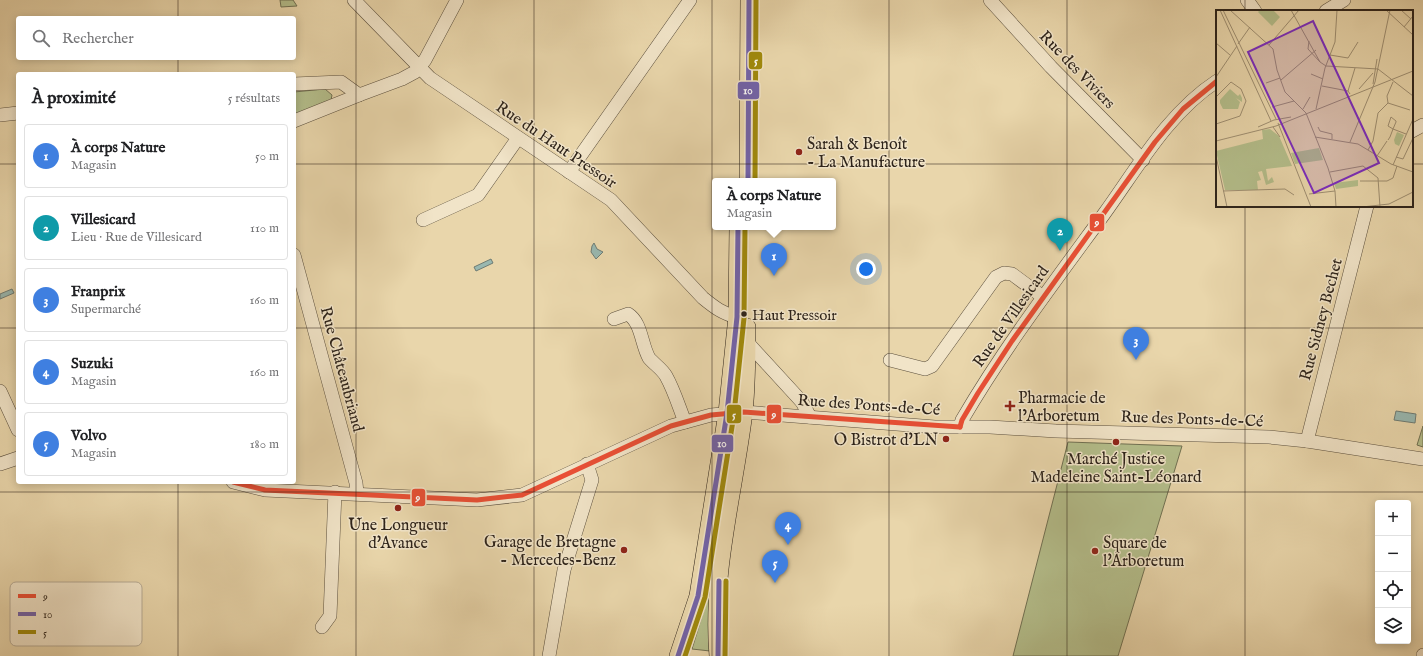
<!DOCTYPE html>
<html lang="fr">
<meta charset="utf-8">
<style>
body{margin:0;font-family:"IM FELL English",serif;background:#f2f2f2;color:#202124}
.controls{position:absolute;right:12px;bottom:12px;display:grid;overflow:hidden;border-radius:4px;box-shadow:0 2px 10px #0003}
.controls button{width:36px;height:36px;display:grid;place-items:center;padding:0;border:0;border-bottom:1px solid #e0e0e0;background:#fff;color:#202124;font:20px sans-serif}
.you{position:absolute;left:866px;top:269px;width:14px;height:14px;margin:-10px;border:3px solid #fff;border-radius:50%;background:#1a73e8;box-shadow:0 0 0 6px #1a73e833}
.badge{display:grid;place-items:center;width:26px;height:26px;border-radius:50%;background:#111827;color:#fff;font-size:13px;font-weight:700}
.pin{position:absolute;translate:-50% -33px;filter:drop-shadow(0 1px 2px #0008)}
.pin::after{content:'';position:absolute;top:21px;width:14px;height:12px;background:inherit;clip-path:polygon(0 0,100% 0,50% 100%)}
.popup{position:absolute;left:712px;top:178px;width:124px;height:52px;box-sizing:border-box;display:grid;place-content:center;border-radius:4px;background:#fff;filter:drop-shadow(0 1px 3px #0005);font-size:13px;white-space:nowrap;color:#757577}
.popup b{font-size:15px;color:#202124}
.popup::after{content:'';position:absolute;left:50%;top:100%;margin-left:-8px;border:8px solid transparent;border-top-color:#fff}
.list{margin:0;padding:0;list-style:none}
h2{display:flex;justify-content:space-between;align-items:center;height:52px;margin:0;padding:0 16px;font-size:17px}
h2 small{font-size:13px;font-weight:400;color:#757577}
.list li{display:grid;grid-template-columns:26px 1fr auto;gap:12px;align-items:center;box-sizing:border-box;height:64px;margin:0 8px 8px;padding:0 8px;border:1px solid #e0e0e0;border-radius:4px}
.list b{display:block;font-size:15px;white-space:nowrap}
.list p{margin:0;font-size:13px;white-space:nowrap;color:#757577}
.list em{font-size:13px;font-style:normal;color:#757577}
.icon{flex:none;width:22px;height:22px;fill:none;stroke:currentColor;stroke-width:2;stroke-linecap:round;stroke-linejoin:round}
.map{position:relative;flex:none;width:1423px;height:656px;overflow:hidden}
.search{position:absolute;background:#fff;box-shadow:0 2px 10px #0003;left:16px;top:16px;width:280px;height:44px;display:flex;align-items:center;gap:10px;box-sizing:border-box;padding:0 14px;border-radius:4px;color:#757577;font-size:15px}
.panel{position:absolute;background:#fff;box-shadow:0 2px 10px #0003;left:16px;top:72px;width:280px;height:412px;border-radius:4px}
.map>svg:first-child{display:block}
</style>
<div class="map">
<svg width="1423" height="656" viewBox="0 0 1423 656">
<rect width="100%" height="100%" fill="#e9d6ab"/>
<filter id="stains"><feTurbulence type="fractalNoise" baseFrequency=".005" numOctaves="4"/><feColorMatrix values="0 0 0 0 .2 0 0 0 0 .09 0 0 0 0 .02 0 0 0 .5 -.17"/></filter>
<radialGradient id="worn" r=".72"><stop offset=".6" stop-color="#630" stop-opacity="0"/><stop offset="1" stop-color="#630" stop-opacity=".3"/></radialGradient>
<g fill="#b4be8b" stroke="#707052">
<path d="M280,0H293L297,6L281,7Z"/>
<path d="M325,89L332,95L331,100L294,115V92Z"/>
<path d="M1423,426V447L1417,445Z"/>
<path d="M1068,442L1182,446L1118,656H1013Z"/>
<path d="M710,590V651L692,649Z"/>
</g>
<g fill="#99b8b0" stroke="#6e7c74">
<path d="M594,243L597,249L603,252L596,259L591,252L592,246Z"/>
<path d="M491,259L493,263L476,271L474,267Z"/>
<path d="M12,289L14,293L0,299V294Z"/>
<path d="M1396,411L1416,414L1415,423L1394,420Z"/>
</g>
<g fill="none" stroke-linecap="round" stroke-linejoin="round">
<defs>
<g id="minor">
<path d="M354,0L430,78L611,200L703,298C714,307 723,314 737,317"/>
<path d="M990,0L1051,67L1143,160"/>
<path d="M1247,0L1255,11"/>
<path d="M1326,11L1344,0"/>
<path d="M294,84L341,82L359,95L402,79L415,72L425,60L457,0"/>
<path d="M0,115L18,113"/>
<path d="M294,121L359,95"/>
<path d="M1412,131L1423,125"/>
<path d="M569,172L690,0"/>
<path d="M423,220L478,195L518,138"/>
<path d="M294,255L356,483L357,493"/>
<path d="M614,319L628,314C642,323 641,344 649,358C654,364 662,369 666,376C674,390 679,407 685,422"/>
<path d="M747,342L802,402L810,417"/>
<path d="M890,360L925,369L932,366L996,277L1004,273L1012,274L1043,297"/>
<path d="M0,391L18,430"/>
<path d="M960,427L962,420C1004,348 1055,281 1104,214C1138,167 1168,113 1217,81"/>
<path d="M1307,441L1367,206"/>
<path d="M0,464L18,458"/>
<path d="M233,482L265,490L477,500L522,495L671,426L711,415L744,412L935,427H990L1056,431L1269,437L1307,441L1423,459"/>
<path d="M322,627L330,616L335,492"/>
<path d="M549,656L564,570L592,480L587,464"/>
<path d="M1423,656V655"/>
</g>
<g id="major">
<path d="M748,181L749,0"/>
<path d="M678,656L698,596L727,413L737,317L738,227"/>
<path d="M718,656C711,574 734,493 744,412C747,384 747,355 747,327"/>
</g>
</defs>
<use href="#minor" stroke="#5c503e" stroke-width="14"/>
<use href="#major" stroke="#2d231a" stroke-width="18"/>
<use href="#minor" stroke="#f1e4c8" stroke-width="13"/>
<use href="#major" stroke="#e9d6ab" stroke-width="17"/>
<defs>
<g id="bus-1">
<path d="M960,427L962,420L978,393L1012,341L1155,142L1183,109L1217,81"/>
<path d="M233,482L265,490L477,500L522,495L671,426L711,415L744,412L960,427"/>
</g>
<g id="bus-2">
<path d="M748,181L749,0"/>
<path d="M678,656L698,596L727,413L737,317L738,227"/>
<path d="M718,656L719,581"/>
</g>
<g id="bus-3">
<path d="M755,181L756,0"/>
<path d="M685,656L705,597L734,414L744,318L745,227"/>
<path d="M725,656L726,581"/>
</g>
</defs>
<use href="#bus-1" stroke="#f1e4c8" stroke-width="8"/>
<use href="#bus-2" stroke="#f1e4c8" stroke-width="8"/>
<use href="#bus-3" stroke="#f1e4c8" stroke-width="8"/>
<use href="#bus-1" stroke="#e94f35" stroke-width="5"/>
<use href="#bus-2" stroke="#7263a9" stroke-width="5"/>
<use href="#bus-3" stroke="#a0890c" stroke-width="5"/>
</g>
<path fill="none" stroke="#2d231a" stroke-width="1" stroke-opacity="0.55" d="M178,0V18M356,0V656M534,0V656M712,0V656M889,0V656M1067,0V656M1245,0V11M178,58V74M0,164H18M294,164H1217M1412,164H1423M1245,206V656M0,328H18M294,328H1423M178,482V656M0,492H1423"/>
<g fill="#8f2418" stroke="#f1e4c8" stroke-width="1.5">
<circle cx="799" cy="152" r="4"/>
<path d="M1008 400h4v4h4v4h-4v4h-4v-4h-4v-4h4z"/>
<circle cx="946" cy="439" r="4"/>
<circle cx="1116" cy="442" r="4"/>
<circle cx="398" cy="508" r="4"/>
<circle cx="624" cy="550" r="4"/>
<circle cx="1095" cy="551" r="4"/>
</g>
<circle fill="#2d231a" stroke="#f1e4c8" stroke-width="1.5" cx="744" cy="314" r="3.5"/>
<g text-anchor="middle" stroke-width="3" stroke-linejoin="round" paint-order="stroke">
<g font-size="15" fill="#2d231a" stroke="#f1e4c8" text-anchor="start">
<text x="752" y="320">Haut Pressoir</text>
</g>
<g font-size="16" fill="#2d231a" stroke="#f1e4c8">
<text transform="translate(1078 69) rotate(46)" y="6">Rue des Viviers</text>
<text transform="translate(557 144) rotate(34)" y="6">Rue du Haut Pressoir</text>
<text transform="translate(1010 316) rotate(-55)" y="6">Rue de Villesicard</text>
<text transform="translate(1320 319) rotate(-75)" y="6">Rue Sidney Bechet</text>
<text transform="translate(343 369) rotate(75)" y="6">Rue Châteaubriand</text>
<text transform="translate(869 404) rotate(4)" y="6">Rue des Ponts-de-Cé</text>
<text transform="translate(1192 418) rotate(2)" y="6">Rue des Ponts-de-Cé</text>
</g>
<g font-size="16" fill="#2d231a" stroke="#f1e4c8" text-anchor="start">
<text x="807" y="149">Sarah &amp; Benoît<tspan x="807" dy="18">- La Manufacture</tspan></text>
<text x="1018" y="403">Pharmacie de<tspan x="1018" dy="18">l’Arboretum</tspan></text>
<text x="938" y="445" text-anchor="end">O Bistrot d'LN</text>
<text x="1116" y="464" text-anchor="middle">Marché Justice<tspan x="1116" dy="18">Madeleine Saint-Léonard</tspan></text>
<text x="398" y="530" text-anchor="middle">Une Longueur<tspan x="398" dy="18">d'Avance</tspan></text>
<text x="616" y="547" text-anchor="end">Garage de Bretagne<tspan x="616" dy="18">- Mercedes-Benz</tspan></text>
<text x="1103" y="548">Square de<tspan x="1103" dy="18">l'Arboretum</tspan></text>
</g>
</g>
<g transform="translate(1216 10)">
<rect width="197" height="197" fill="#e9d6ab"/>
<path d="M44,0H57L64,7L56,16L42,2ZM14,79L22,86L24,84L26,88V92L20,88L24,92L22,99H7L4,93V90ZM54,119L63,126L76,156L50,159L52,171L56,167L58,172L50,175L46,161L42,162L45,170L41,171L42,180H9L0,141L47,129L46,120ZM181,122L188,125L183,136L179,134L178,130ZM103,138L107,150L79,154L75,143ZM142,170V176L120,179L118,173Z" fill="#b4be8b"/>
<path fill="none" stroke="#9e8e71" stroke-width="1" d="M4,0L55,111M7,0L60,109M14,0L57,39L61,60L69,82L90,103L112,158L119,181L120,197M75,0L104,52L110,56M170,0L197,25M185,0L195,9M188,17L197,6M93,31L92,39L104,52M0,33L14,45M22,34L34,17M53,35L83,0M114,45L132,48L142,32M110,56L162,59M162,59L197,86M95,64L107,69M0,67L21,36M65,70L100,40M50,73L64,68M157,74L161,49M106,76L132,81L134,84M143,79L157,63M132,81L139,58M0,87L15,72L25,79L30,91L24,106L0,114M172,93L194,100M172,93L171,86L177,72M56,97L78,91M87,99L94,87M100,99L109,58L119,32L121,0M62,113L95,197M42,117L58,110L75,107M57,117L64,127M102,117L104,121L116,124V129M99,127L142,134L175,154L197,162M172,130L174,127L177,119L180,112V111L175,107L172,116L177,119L190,124M0,131L60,116L197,61M134,132L159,72L174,0M152,140L157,131L162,103L172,93M0,146L11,197M161,146L171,131M180,147L187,149L197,128M177,155L197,109M114,162L147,156L162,168L164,197M144,171H171L177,168L181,156M7,181L69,179L78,185M93,184L119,181M146,197L173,194L197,182"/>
<path fill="#7b2cbf" fill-opacity="0.15" stroke="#7b2cbf" stroke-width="2" d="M97,11L163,153L98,183L32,42Z"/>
<rect width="197" height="197" fill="none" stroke="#2d231a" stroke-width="2"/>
</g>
<rect x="10" y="582" width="132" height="64" rx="6" fill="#f1e4c8" stroke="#b6aa94" stroke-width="1"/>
<rect x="18" y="594" width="18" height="4" fill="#e94f35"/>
<rect x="18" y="612" width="18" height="4" fill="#7263a9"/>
<rect x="18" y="630" width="18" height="4" fill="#a0890c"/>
<g font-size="11" fill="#2d231a">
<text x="43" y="600">9</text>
<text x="43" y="618">10</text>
<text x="43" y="636">5</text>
</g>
<g stroke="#f1e4c8" stroke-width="1.5">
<rect x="748" y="51" width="15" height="19" rx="4" fill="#a0890c"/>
<rect x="737" y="81" width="23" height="19" rx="4" fill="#7263a9"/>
<rect x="1089" y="213" width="16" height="19" rx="4" fill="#e94f35"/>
<rect x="726" y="404" width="16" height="20" rx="4" fill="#a0890c"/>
<rect x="766" y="404" width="16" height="20" rx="4" fill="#e94f35"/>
<rect x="711" y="434" width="23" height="19" rx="4" fill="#7263a9"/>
<rect x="411" y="488" width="15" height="19" rx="4" fill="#e94f35"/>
</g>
<g font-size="11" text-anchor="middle" font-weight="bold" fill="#fff">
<text x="756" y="64">5</text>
<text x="748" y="94">10</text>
<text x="1097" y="226">9</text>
<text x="734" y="418">5</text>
<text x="774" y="418">9</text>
<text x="722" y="447">10</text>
<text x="418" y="501">9</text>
</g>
<rect width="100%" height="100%" filter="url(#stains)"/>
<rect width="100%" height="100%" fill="url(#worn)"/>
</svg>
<div class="controls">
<button>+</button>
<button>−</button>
<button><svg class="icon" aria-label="locate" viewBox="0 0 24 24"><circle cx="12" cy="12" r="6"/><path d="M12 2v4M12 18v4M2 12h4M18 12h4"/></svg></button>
<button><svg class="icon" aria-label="layers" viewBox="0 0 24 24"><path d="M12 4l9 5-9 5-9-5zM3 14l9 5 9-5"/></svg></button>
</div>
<div class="you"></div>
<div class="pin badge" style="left:774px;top:276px;background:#3f7fe0">1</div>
<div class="popup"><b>À corps Nature</b>Magasin</div>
<div class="pin badge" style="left:1060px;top:251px;background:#0f9aa8">2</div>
<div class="pin badge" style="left:1136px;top:360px;background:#3f7fe0">3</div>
<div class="pin badge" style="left:788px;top:545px;background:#3f7fe0">4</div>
<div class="pin badge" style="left:775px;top:583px;background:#3f7fe0">5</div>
<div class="search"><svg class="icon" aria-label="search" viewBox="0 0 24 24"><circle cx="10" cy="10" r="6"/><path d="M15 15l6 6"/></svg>Rechercher</div>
<section class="panel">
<h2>À proximité<small>5 résultats</small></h2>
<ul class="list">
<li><span class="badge" style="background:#3f7fe0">1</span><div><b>À corps Nature</b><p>Magasin</p></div><em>50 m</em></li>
<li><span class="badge" style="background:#0f9aa8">2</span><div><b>Villesicard</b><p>Lieu · Rue de Villesicard</p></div><em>110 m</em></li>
<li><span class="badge" style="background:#3f7fe0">3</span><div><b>Franprix</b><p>Supermarché</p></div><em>160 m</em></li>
<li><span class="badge" style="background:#3f7fe0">4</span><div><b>Suzuki</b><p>Magasin</p></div><em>160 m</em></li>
<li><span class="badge" style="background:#3f7fe0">5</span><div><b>Volvo</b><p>Magasin</p></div><em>180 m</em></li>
</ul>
</section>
</div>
